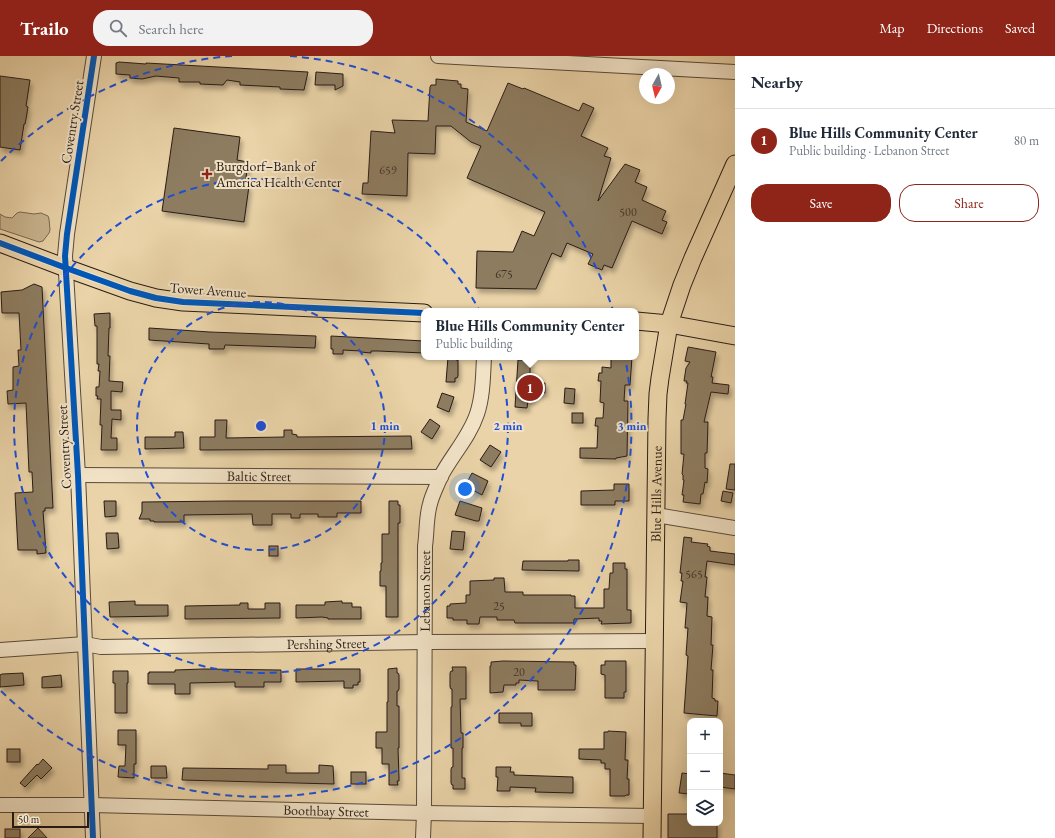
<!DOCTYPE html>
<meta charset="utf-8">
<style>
body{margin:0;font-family:"EB Garamond",serif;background:#f2f2f3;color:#1f2937}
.controls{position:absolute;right:12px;bottom:12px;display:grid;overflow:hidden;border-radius:8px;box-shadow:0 4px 16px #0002}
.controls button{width:36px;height:36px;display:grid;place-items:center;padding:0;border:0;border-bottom:1px solid #e0e1e3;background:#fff;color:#1f2937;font:20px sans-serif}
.compass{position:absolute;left:639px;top:12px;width:36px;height:36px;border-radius:50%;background:#fff;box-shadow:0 4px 16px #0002;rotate:188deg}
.scale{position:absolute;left:12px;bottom:10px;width:77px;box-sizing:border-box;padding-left:4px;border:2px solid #291c15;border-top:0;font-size:11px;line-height:14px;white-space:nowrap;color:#291c15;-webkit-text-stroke:3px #f1e2c6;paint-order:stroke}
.you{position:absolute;left:465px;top:433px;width:14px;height:14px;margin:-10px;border:3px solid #fff;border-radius:50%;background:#1a73e8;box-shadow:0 0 0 6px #1a73e833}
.badge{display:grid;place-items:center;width:26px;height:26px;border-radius:50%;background:#8f2418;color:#fff;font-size:13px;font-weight:700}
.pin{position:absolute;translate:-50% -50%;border:2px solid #fff;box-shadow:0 1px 4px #0006}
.popup{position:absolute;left:421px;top:252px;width:218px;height:52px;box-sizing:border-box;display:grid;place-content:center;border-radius:8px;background:#fff;filter:drop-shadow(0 1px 3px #0005);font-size:13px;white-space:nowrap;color:#747a83}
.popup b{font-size:15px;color:#1f2937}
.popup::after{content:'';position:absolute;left:50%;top:100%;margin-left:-8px;border:8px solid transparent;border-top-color:#fff}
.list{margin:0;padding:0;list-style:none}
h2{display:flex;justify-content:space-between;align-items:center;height:52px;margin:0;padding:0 16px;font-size:17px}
h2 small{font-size:13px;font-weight:400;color:#747a83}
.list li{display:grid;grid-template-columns:26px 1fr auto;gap:12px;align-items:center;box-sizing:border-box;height:64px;padding:0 16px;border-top:1px solid #e0e1e3}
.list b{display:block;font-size:15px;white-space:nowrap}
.list p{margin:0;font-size:13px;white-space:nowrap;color:#747a83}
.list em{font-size:13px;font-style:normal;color:#747a83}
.actions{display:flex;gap:8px;padding:12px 16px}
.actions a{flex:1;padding:9px 0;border:1px solid #8f2418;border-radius:16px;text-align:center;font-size:14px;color:#8f2418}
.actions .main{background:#8f2418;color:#fff}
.icon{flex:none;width:22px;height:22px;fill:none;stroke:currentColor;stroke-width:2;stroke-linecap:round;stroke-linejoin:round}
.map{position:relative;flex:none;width:735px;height:782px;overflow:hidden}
header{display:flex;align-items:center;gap:24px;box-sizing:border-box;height:56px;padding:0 20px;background:#8f2418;color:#fff}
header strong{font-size:19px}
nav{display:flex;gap:22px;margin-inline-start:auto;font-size:14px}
.search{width:280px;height:36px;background:#f2f2f3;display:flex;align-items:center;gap:10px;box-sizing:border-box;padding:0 14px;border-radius:16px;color:#747a83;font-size:15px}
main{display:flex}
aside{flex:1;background:#fff}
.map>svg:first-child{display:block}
</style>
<header>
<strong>Trailo</strong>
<div class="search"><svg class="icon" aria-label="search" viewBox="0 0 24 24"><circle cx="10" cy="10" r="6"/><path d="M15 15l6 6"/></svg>Search here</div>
<nav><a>Map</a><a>Directions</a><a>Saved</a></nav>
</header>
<main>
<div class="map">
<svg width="735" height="782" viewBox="0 0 735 782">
<defs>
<filter id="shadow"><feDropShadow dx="2.5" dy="4.5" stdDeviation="2" flood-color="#0004"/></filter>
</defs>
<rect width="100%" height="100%" fill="#ead3a8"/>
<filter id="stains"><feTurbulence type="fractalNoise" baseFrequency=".005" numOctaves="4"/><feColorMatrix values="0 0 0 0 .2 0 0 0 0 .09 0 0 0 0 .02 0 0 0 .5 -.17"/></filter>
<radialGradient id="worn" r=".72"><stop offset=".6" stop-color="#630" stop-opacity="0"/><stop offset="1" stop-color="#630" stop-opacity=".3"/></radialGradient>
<path fill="#c9b48f" stroke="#796852" d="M20,156L34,158L41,157L48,160L49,163L50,174L49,177L43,185L39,186L0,173V158L5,161L12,162L17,157Z"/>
<g fill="#8d7b61" stroke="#291c15" filter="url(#shadow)">
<path d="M119,6L146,8V7L308,16L304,34L280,33V31L240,29V26L227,24L223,29L200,28V26H179V22L156,20L142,23L130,22V19L116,18V7Z"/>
<path d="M316,16L343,18V30L335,34V29H315Z"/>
<path d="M0,20L30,24L26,50L28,51L26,63L25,68H24L20,94L0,91Z"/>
<path d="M436,23L458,25V28H461V32L468,33L466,66L487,75L508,27L523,33L524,32L579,55L583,47L594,52L581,80L608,92L604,100L611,102L598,145L625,108L640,114L635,126L647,131L642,144L666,155L662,164L667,166L662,178L632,165L612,212L604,209L602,214L588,208L593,198L567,187L561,201L552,197L536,233L476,232L477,195L513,196L522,175L534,180L545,156L467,122L481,90L471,86L451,70H436L435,98L408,97L407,140L362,138L363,127H368L371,75L395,77L392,64L428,65L430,31L431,29H436Z"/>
<path d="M174,72L240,81L237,104L248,106L245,130H249L244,166L162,155Z"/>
<path d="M34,228L42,231L53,452H45V455H43L46,497L37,498V494H18L15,437L33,436L32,416H29L26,347L8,348L7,335L13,334V311L19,310L18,294H21L19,257H2L1,236L22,234Z"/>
<path d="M110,257V272H109L108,300H110L109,325L123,326L122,336L111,335V354H121V364L112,363L111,382H117V394H101L102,369H100L101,343H97L98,340H96V331H99L100,315H98L99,308H97V270H95L94,258Z"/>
<path d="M149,272L210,276L316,280L315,292L225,289L224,293H209V288L149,284Z"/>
<path d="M331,280L424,285V297L378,295H371V297L361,296V295L343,294V298H333V293H331Z"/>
<path d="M688,291L716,296L711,321H713L712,327L729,329L728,338L711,336L704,366H708L707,397H705V412L708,413L707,427L705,426L703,438H701L700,448L683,446L684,439H682L684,424H683V419L682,418L684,398H681V364H683L686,348H685L688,327H686L687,325H684L686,312L690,306L685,305Z"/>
<path d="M448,301H456V304H458V320L457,322H455V326H446Z"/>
<path d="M611,301H632L630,329H625L624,345H628L627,400L616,402V403L580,402V392H597L598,370H595L596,362H603L604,347L600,346L601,325H598L599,317H602V311L611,312Z"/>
<path d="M518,304H530V326L545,327V337L532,336V344H528L527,352L515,351Z"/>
<path d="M565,332L575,333L574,348L564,347Z"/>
<path d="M442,337L454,341L449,356L437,351Z"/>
<rect x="572" y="357" width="11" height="10"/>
<path d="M430,363L440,370L432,383L421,376Z"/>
<path d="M215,364H227L226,382L284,381V374H292V378L297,379V381L411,380L412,393L200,394V381H215Z"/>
<path d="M175,376H183L184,392L145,393V381H175Z"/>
<path d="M490,389L501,396L491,411L480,404Z"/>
<path d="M730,408H735V434L726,433Z"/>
<path d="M472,417L488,425L482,439L465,430Z"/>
<path d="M614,428H629V445H615V449H581V435L614,434Z"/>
<path d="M723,435L733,437L731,447L721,445Z"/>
<path d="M104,445H116V460L105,461Z"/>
<path d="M227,445H361V457H337V461H318V458H300V462H291V458H272V469H253L252,458L184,459V466H154V465H150V463H139L142,456V446Z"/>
<path d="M389,445H398V449H400V467H398V561H386V530H380V515H381V507H382V478H389Z"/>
<path d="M460,445L482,452L479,465H476L455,459Z"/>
<path d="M452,475L465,476L463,494L450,493Z"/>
<path d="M106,477H118L119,492L107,493Z"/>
<path d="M684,481L692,482L691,486L708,488L707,490L710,491V495L735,498V509L707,505L705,521H707L705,541H708L707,560L712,561L711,589H713L711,614H713L712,642L715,643V645H718L717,660L684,657L688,600L686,599L688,572H685L687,547L680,546L683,525H681L682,517H680Z"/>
<rect x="269" y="490" width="9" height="10"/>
<path d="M568,504H579V515L522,514L523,505H568Z"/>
<path d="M613,507H625V513H627V554H631V567L601,568L602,565H599V562L574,563V567H515L514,564H497V561H480L479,568H467V564H453V562H447V550H450V548L466,547V539H470V525L494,524V522H504L505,536H523V539H571V540H575V552H604V533H609L610,517H613Z"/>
<path d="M135,545V549H168V560L110,561L109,546Z"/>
<path d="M342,545V547H352V551H361V563H328V562L322,561L296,562V549H325V546Z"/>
<path d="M240,547H248V553H265V547H280V562L185,563V550L240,549Z"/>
<path d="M503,605L574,606V609H576L575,634H538V625L519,624V627H516V629H504L503,636L490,637V610H491V606Z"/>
<path d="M605,605H626V636H624V642H605V619L601,618V609H605Z"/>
<path d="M452,611H466V643H460L461,677H463V692H462V722H465V733H453V729H452L451,727V713L452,711H453V692H451V651H452V633H451L450,631V617L451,615H453Z"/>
<path d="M397,612V617H398L399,619V633L398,635H397V650H399V692H398L399,722V725H397L398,729H389V708H382V692H376V676H387V646H388V613Z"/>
<path d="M203,613L281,614V626H264V631H235V626L190,627V638H175V628H148V617H150L149,616H175V614Z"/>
<path d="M296,613H360V626H358V629H353V632H344V625L296,626Z"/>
<path d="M113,615H128V627H127V657H115V627H113Z"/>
<path d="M23,617L24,629L0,631V619L2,618Z"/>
<path d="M61,619L62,631L42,632V621Z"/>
<path d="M499,657H532V670H521V667H499Z"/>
<path d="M118,674H136V708H134V722L118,721L119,710H125L126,689H118Z"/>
<path d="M608,675L626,676L625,704H628L627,723H629V739H626L625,740H610V713H605V707H601V704L579,703V693H604V676H608Z"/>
<rect x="7" y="693" width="13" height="13"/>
<path d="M43,703L52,712L41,723L37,719L25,731L20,727L37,708L38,709Z"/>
<path d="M268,709H286V717H319V709L333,710L334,728L182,724L183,712L268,713Z"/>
<path d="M151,710H166L167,722H151Z"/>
<path d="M496,711H511L510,716H514V719L573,721V737L535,736L536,732L510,731V735H497L498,721H496Z"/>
<rect x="351" y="716" width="15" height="12"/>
<path d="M682,717L690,718V738L679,737Z"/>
<path d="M720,717L735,719V733L720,731Z"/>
<path d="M668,758H690V767H717V782H668Z"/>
<path d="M38,772L47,782H28Z"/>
<rect x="5" y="773" width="15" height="9"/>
</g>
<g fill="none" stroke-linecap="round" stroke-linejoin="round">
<defs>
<g id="minor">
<path d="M438,0L735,16"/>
<path id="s1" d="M78,419L441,421"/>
<path d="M656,459L735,472"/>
<path id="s2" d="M0,594L85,588L101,591L424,586L654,585"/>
<path id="s3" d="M0,749H91L424,757L652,760"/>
<path d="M93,782L78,419L65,200L67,178L94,0"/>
<path id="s4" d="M423,782L424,757L425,490C427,477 426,461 430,448C432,439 437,430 440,422C451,400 469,382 477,358C483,340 483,320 484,301"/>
</g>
<g id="major">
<path d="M0,187L66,212L130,235L156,242L183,246L424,257"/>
<path d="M636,265L669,268L735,280"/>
<path id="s5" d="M652,782L657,363L658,338L660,322L669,268L682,229L693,202L735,108"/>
</g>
</defs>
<use href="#minor" stroke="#594a3a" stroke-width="16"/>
<use href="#major" stroke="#291c15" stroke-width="19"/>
<use href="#minor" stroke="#f1e2c6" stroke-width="14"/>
<use href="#major" stroke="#ead3a8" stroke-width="17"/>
<defs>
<g id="cycleway">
<path d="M0,187L66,212L130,235L156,242L183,246L424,257"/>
<path d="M93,782L78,419L65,200L67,178L94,0"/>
</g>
</defs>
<use href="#cycleway" stroke="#f1e2c6" stroke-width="8"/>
<use href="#cycleway" stroke="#0057b8" stroke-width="6"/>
</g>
<g fill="none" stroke="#1d4ed8" stroke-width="2" stroke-dasharray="7 5">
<circle cx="261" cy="370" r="124"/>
<circle cx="261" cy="370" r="247"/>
<path d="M1 105A371 371 0 0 1 232 0M290 0A371 371 0 1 1 1 635"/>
</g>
<path fill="#8f2418" stroke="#f1e2c6" stroke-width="1.5" d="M205 112h4v4h4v4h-4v4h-4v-4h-4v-4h4z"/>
<g text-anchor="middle" stroke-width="4" stroke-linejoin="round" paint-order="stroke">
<g font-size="12" fill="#423428">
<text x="388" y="118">659</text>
<text x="628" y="160">500</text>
<text x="504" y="222">675</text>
<text x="694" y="522">565</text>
<text x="499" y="554">25</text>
<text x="519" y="620">20</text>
</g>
<g font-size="14" fill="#291c15" stroke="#f1e2c6">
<text transform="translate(72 66) rotate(-81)" y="5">Coventry Street</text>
<text transform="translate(208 234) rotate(4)" y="5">Tower Avenue</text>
<text transform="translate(64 391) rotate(-93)" y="5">Coventry Street</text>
<text dy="5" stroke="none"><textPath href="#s1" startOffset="181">Baltic Street</textPath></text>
<text dy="5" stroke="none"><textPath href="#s5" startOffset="344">Blue Hills Avenue</textPath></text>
<text dy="5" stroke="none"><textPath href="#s4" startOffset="247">Lebanon Street</textPath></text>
<text dy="5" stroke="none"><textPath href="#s2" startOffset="327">Pershing Street</textPath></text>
<text dy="5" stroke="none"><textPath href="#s3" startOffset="326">Boothbay Street</textPath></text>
</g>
<g font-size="14" fill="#291c15" stroke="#f1e2c6" text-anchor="start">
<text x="216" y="115">Burgdorf–Bank of<tspan x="216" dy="16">America Health Center</tspan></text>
</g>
</g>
<circle cx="261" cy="370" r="6" fill="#1d4ed8" stroke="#f1e2c6" stroke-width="2"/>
<g font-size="12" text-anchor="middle" font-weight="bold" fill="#1d4ed8" stroke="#f1e2c6" stroke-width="4" stroke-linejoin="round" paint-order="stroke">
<text x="385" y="374">1 min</text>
<text x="508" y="374">2 min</text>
<text x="632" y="374">3 min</text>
</g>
<rect width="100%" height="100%" filter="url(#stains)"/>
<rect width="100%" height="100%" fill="url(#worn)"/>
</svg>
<div class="controls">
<button>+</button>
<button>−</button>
<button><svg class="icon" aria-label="layers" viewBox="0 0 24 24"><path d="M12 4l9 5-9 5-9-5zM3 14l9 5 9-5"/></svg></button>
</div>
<svg class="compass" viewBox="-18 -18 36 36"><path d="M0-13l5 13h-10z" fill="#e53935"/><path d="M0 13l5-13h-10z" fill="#747a83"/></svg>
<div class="scale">50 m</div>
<div class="you"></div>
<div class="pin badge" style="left:530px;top:332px">1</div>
<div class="popup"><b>Blue Hills Community Center</b>Public building</div>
</div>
<aside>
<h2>Nearby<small></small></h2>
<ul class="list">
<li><span class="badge">1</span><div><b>Blue Hills Community Center</b><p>Public building · Lebanon Street</p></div><em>80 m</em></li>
</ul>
<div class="actions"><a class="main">Save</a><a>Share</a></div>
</aside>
</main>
